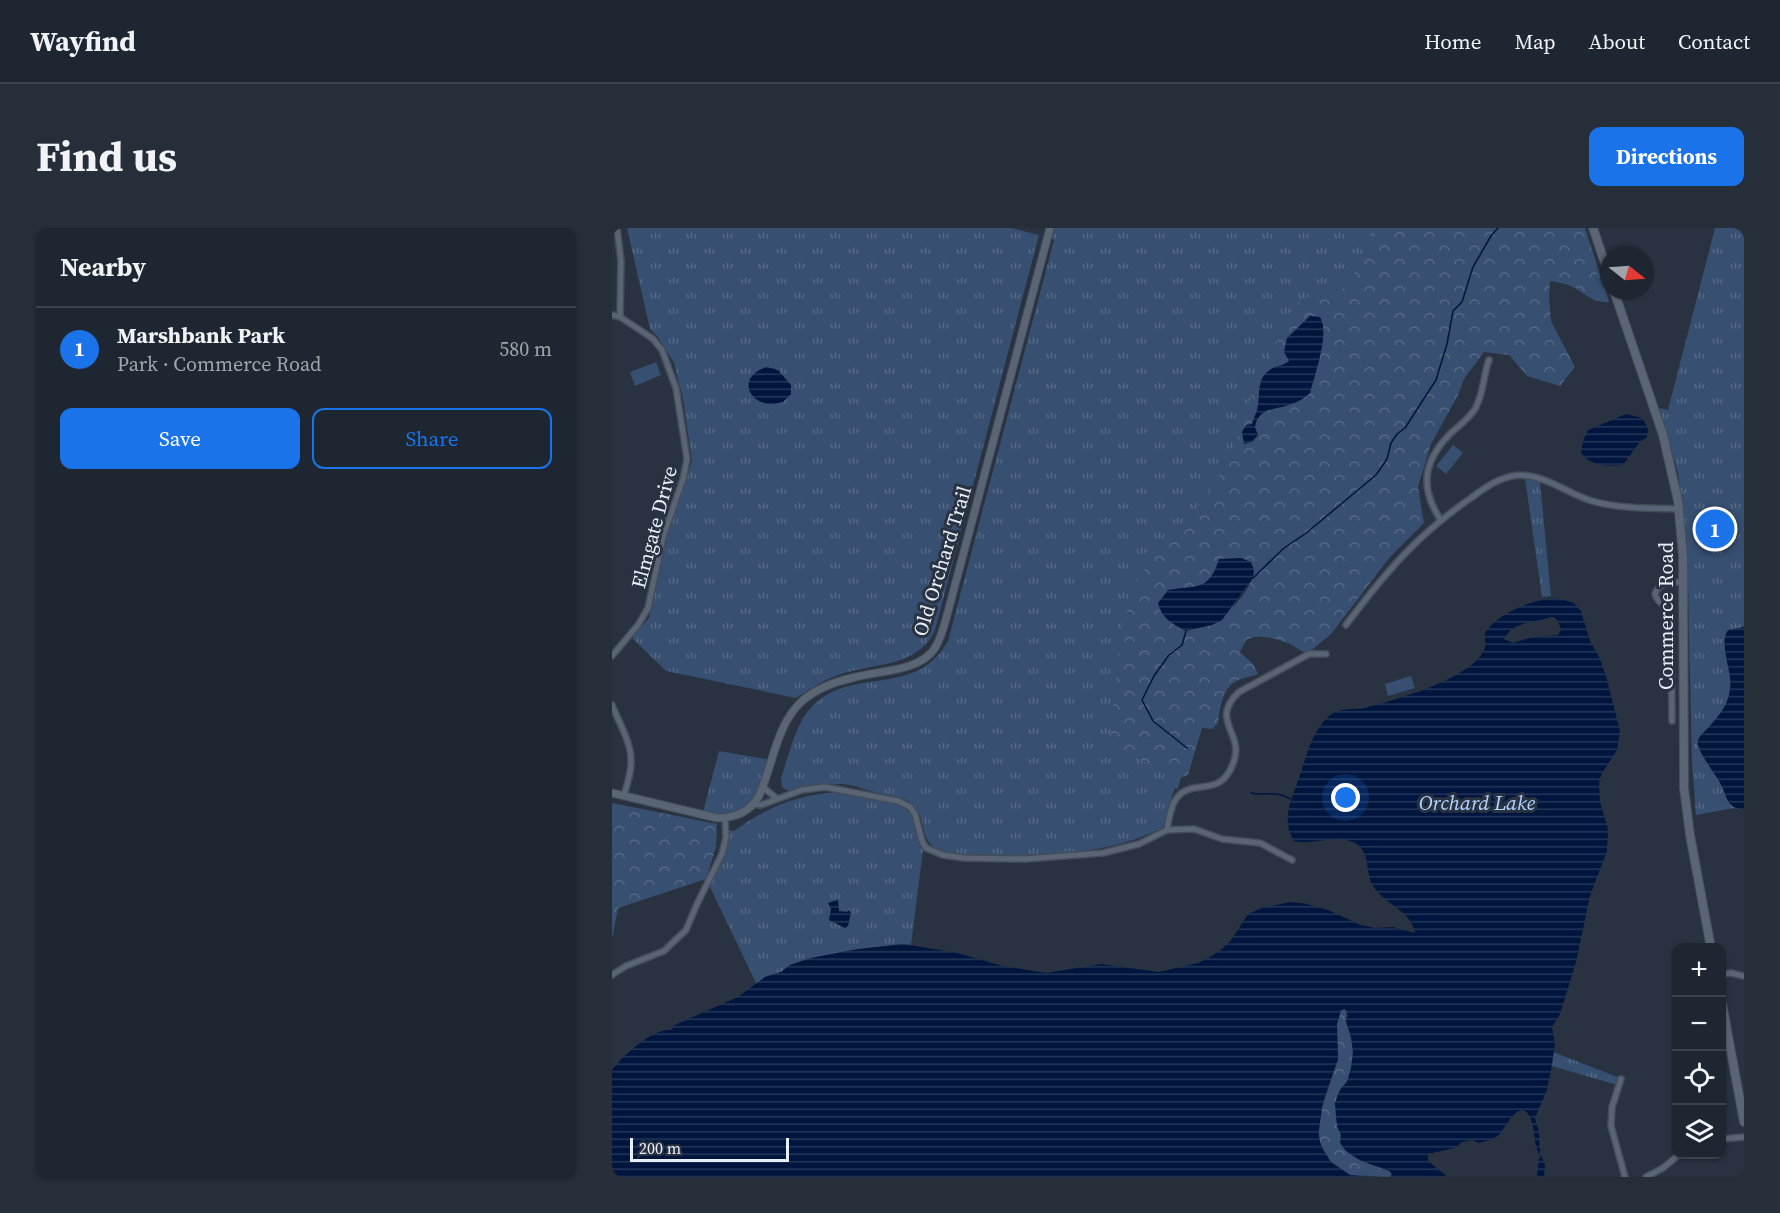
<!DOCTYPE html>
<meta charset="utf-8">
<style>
body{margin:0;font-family:"Source Serif 4",serif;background:#262e39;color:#f1f3f6}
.controls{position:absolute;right:18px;bottom:18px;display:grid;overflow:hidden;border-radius:12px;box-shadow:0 2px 4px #0004}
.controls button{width:54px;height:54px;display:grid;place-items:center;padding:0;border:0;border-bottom:2px solid #3c434d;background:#1e2631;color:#f1f3f6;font:30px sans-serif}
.compass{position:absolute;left:988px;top:18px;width:54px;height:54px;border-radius:50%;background:#1e2631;box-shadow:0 2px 4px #0004;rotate:107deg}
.scale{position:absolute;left:18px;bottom:15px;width:159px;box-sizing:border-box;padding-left:6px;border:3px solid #e8eff9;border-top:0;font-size:16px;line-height:21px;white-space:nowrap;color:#e8eff9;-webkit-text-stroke:4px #283241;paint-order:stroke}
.you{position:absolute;left:734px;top:570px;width:21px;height:21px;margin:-15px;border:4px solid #fff;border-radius:50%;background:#1a73e8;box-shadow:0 0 0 9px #1a73e833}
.badge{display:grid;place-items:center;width:39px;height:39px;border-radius:50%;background:#1a73e8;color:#fff;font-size:20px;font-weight:700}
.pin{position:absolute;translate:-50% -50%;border:3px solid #fff;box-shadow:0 2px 6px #0006}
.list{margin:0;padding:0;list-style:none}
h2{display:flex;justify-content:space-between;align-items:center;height:78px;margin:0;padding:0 24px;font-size:26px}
h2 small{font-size:20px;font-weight:400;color:#a1a5ab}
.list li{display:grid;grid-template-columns:39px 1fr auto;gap:18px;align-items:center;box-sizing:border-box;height:84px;padding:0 24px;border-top:2px solid #3c434d}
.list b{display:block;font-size:22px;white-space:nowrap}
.list p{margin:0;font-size:20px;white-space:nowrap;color:#a1a5ab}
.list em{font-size:20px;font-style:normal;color:#a1a5ab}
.actions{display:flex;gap:12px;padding:18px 24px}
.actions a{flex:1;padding:14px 0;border:2px solid #1a73e8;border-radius:12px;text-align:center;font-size:21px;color:#1a73e8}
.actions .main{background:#1a73e8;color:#fff}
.icon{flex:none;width:33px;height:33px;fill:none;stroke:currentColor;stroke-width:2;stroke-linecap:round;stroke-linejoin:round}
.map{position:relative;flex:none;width:1132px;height:949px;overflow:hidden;border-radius:12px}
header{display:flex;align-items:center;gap:36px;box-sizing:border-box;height:84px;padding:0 30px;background:#1e2631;border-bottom:2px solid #3c434d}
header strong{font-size:28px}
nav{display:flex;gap:33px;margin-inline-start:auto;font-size:21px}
.intro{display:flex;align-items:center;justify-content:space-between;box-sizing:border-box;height:144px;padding:0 36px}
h1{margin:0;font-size:42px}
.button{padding:15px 27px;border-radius:12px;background:#1a73e8;color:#fff;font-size:21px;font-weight:700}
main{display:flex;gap:36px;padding:0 36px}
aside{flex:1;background:#1e2631;border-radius:12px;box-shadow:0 2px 4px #0004}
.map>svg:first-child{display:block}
</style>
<header>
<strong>Wayfind</strong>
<nav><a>Home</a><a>Map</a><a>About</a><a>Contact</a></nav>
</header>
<div class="intro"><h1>Find us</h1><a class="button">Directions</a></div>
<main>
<aside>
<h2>Nearby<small></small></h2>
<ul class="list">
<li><span class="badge">1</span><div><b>Marshbank Park</b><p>Park · Commerce Road</p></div><em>580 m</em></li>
</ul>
<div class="actions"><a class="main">Save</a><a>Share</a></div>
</aside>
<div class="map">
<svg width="1132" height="949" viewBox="0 0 1132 949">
<defs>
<pattern id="grass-tufts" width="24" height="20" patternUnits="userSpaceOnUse" patternTransform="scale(1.5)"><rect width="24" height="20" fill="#374f70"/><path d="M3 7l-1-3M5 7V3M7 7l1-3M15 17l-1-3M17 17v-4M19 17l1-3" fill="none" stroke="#546985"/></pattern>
<pattern id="forest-crowns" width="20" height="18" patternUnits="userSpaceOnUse" patternTransform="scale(1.5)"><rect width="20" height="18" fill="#374f70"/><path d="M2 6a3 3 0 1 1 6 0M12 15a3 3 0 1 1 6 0" fill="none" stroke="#546985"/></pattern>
<pattern id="water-rules" width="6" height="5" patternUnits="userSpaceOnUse" patternTransform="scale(1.5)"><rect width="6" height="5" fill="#00153d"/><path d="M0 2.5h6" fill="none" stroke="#25375a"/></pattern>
</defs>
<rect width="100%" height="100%" fill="#283241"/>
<g fill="url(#grass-tufts)">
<path d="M15,0H399L427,7L323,402C305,442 257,434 221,449C208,454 196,463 184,470L54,443L20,410L37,390L55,306L80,233L71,171L62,135L46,109L38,101Z"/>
<path d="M437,0H805L613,396L566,560L562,561L551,600C531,609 511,616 490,620C455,627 359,635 327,622C309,614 314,597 306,584C298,570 285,569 271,566C257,564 245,557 231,556C213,555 195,562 177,563L170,559L169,550C176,530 183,498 197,482C237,435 302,473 336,413L442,12L435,9Z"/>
<path d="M1103,0H1132V582L1122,580L1084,587L1080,535L1075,314L1066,245L1047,180L1056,182Z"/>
<path d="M913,250L928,254L939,368L930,369Z"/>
<path d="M107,523L159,532L145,569L117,589L91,584Z"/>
<path d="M228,564L290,578L300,587L306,611L315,622H311L299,717L289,716L229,724L192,732L178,737L169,744L153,749L145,757L94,651C105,632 116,627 116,602L122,603C156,579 185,566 228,564Z"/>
<path d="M941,824L1008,850L1005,857L940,838Z"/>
</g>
<g fill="url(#forest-crowns)" fill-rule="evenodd">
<path d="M762,0H973L997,74C979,75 971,63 957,57C951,55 944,54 938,53L937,69L939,93L963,139L948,158L915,148L897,127L872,124L852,151L846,167L819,216L806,259L812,295L778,329L719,406L696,425C688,424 685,419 678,416C665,411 647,405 634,412L628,424L642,437L646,446C639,449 633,449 627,452C610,458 608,480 606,495L600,501L590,500L576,547L562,552L550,542L497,518L506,431L512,392L524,355L543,325L557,317L604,255L625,210L643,157L663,116L689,71L715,63L727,65C746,46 754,25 762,0ZM698,89L711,112L698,165C691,169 684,174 677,177C661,184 647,176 643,199L646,207L632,216L660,140L672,137L677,133L675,110ZM629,330L639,334C647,355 623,377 610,392L565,360C590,360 599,355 607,331Z"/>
<path d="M0,575L105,596L104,619L94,651L6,680L0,711Z"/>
<path d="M733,781C736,786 733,787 734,794C735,798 737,803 738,807C742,819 743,842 735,853C731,860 725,863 724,873C721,892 730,909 738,926L778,944L780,947L777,949L738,947L719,934L708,915L707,902L709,883L726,831L725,796L729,782Z"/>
</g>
<g fill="#374f70">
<path d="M44,134L49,147L23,158L18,144Z"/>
<path d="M841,217L851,225L834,246L824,238Z"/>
<path d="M799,448L803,460L776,468L773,456Z"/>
</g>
<g fill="url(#water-rules)" fill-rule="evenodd">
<path d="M698,88L708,89C718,105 703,146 698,165C692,171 685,174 677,177C662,182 647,179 643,199L646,207L640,214L632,216L630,204L634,197L640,196C641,191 644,186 645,182C649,166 643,151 659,141C665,137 671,138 677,133L672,124L675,110Z"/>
<path d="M155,139L166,142L179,157V166L171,174C137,184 122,148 155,139Z"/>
<path d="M1014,186L1030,190L1036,200L1035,209L1027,215L1011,237C997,239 978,238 969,225L971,213L976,202Z"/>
<path d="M629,330L639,334L642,342L641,350L610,392L600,397L574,403C561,396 550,391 546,375L556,362C584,357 597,364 607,331Z"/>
<path d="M945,370L962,375L969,383L978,413L987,429L994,448L1008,503L1005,522L989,547L987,556L988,574L996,601L995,623L978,668L964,734L948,786L940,799L943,816L939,842L935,862L923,890L927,904L928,925L933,937L932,949H925L927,930H929C927,925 925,923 924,918C922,909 922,897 918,889C908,869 893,900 888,906C883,911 874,913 867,915L860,912L850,914L843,920L816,926V933L836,949H777L780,947L778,943C762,937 735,931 728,914L729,907L725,898L723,875L729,860L735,854L739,840L741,824L739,809L734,793L736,787L733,781L729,782L725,796L726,831L711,874L706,908L711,922L719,934L738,947L758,949H0V842C10,828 41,800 59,802L63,797L126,769L153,749L169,744L178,737L199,730L246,721L292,716L345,725L391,738L434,745L489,736L547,744L586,735L598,729L610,721L620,711L636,686L650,680L678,674L695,676L716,682L749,697L763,700L781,699L803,705C799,682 773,677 761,658C753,645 759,621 741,614C722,606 700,618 682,613C669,593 679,572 686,553C694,532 698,505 717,488C730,478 742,483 756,479C784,472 860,450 872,422C875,416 872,411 873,405C884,386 924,370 945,370ZM939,389H942L946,393L949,402L946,407L921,409L901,415L892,411C901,393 923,395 939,389Z"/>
<path d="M1132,399V582C1127,581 1122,580 1119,577C1114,572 1114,567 1111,561C1107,549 1083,523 1086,512C1088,507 1092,504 1095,501C1106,489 1116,478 1118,461C1121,443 1106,417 1116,402Z"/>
<path d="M226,672L227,683L235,684L237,682L239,685L236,698L233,700L217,692L219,681L216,675Z"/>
</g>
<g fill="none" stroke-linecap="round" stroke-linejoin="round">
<g stroke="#00153d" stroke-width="1.5">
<path d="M641,350L672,320L693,306L764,247L775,231L779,215L785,206L793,200L824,152L835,116L841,83L850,74L861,39L879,8L886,0"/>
<path d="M574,403L570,417L557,427L542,448L530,472L541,493L575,520"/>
<path d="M639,565C653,568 665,562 678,571"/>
</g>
<defs>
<g id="minor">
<path d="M5,0L9,33L8,89"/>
<path d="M0,87L8,89L31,104L41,111L50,122L64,160L75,231L71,251L51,309L36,380L26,397L0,428"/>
<path d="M828,291C808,260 811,234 837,207C846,198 856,192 863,181C872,165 871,148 877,132"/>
<path d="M734,397C773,345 805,307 859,270C876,257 895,244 917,248C939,251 959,267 980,273C1008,281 1039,280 1067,281"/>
<path d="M0,477C7,495 20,515 19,535C19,546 15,557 12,567"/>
<path d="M1060,493L1059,389C1057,378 1045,376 1043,366C1047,354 1060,354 1071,354"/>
<path d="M151,559L164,570"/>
<path d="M142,576L149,577L190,562L213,559L286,573L298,579L303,586L310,613L314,620L331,627L352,630L413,631L491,625L527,616L555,602L582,601L610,611L648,615L680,632"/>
<path d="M555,602C557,592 558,579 564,571C580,548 609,573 622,533C632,505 597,492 627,464L697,426H714"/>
<path d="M1110,746L1119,745L1132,748"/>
<path d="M0,747L14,738L52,723L74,702L85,676L110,626L114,609L113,590"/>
<path d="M1009,851L1000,879L999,898L1013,949"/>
<path d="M1110,911L1132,909"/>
<path d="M1034,949L1051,940L1068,926"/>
</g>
<path id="tertiary" d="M0,565L105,590C123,590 138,584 147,568C161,537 164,497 190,473C205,460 225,453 244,449C269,442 307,444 323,420C331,407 334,390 338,376L438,0"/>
<g id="secondary">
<path d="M981,0L997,47"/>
<path d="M1002,63L1051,207L1066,273L1071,328L1072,560L1078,607L1099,720"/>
<path d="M1110,775L1132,894"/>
</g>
</defs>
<use href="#minor" stroke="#444d59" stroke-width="8"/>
<use href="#tertiary" stroke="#444d59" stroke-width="9"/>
<use href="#secondary" stroke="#444d59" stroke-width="10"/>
<use href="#minor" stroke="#596575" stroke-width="5"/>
<use href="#tertiary" stroke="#596575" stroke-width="7"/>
<use href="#secondary" stroke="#596575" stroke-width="8"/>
</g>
<g text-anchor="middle" stroke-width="6" stroke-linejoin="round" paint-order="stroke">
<g font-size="20" fill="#e8eff9" stroke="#283241">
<text transform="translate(42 299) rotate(-75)" y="7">Elmgate Drive</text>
<text transform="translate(330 333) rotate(-73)" y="7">Old Orchard Trail</text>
<text transform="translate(1054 388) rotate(-90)" y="7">Commerce Road</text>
</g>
<g font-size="21" font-style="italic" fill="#b4d3fe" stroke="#283241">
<text x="865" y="582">Orchard Lake</text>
</g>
</g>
</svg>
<div class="controls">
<button>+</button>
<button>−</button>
<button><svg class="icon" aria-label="locate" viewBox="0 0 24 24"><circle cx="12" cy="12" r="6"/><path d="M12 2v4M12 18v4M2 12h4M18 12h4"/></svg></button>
<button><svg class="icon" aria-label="layers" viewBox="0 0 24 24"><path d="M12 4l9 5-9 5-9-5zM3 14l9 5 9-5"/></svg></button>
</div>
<svg class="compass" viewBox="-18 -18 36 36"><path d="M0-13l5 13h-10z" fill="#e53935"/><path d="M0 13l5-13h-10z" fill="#a1a5ab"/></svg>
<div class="scale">200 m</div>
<div class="you"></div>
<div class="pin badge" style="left:1103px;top:301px">1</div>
</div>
</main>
